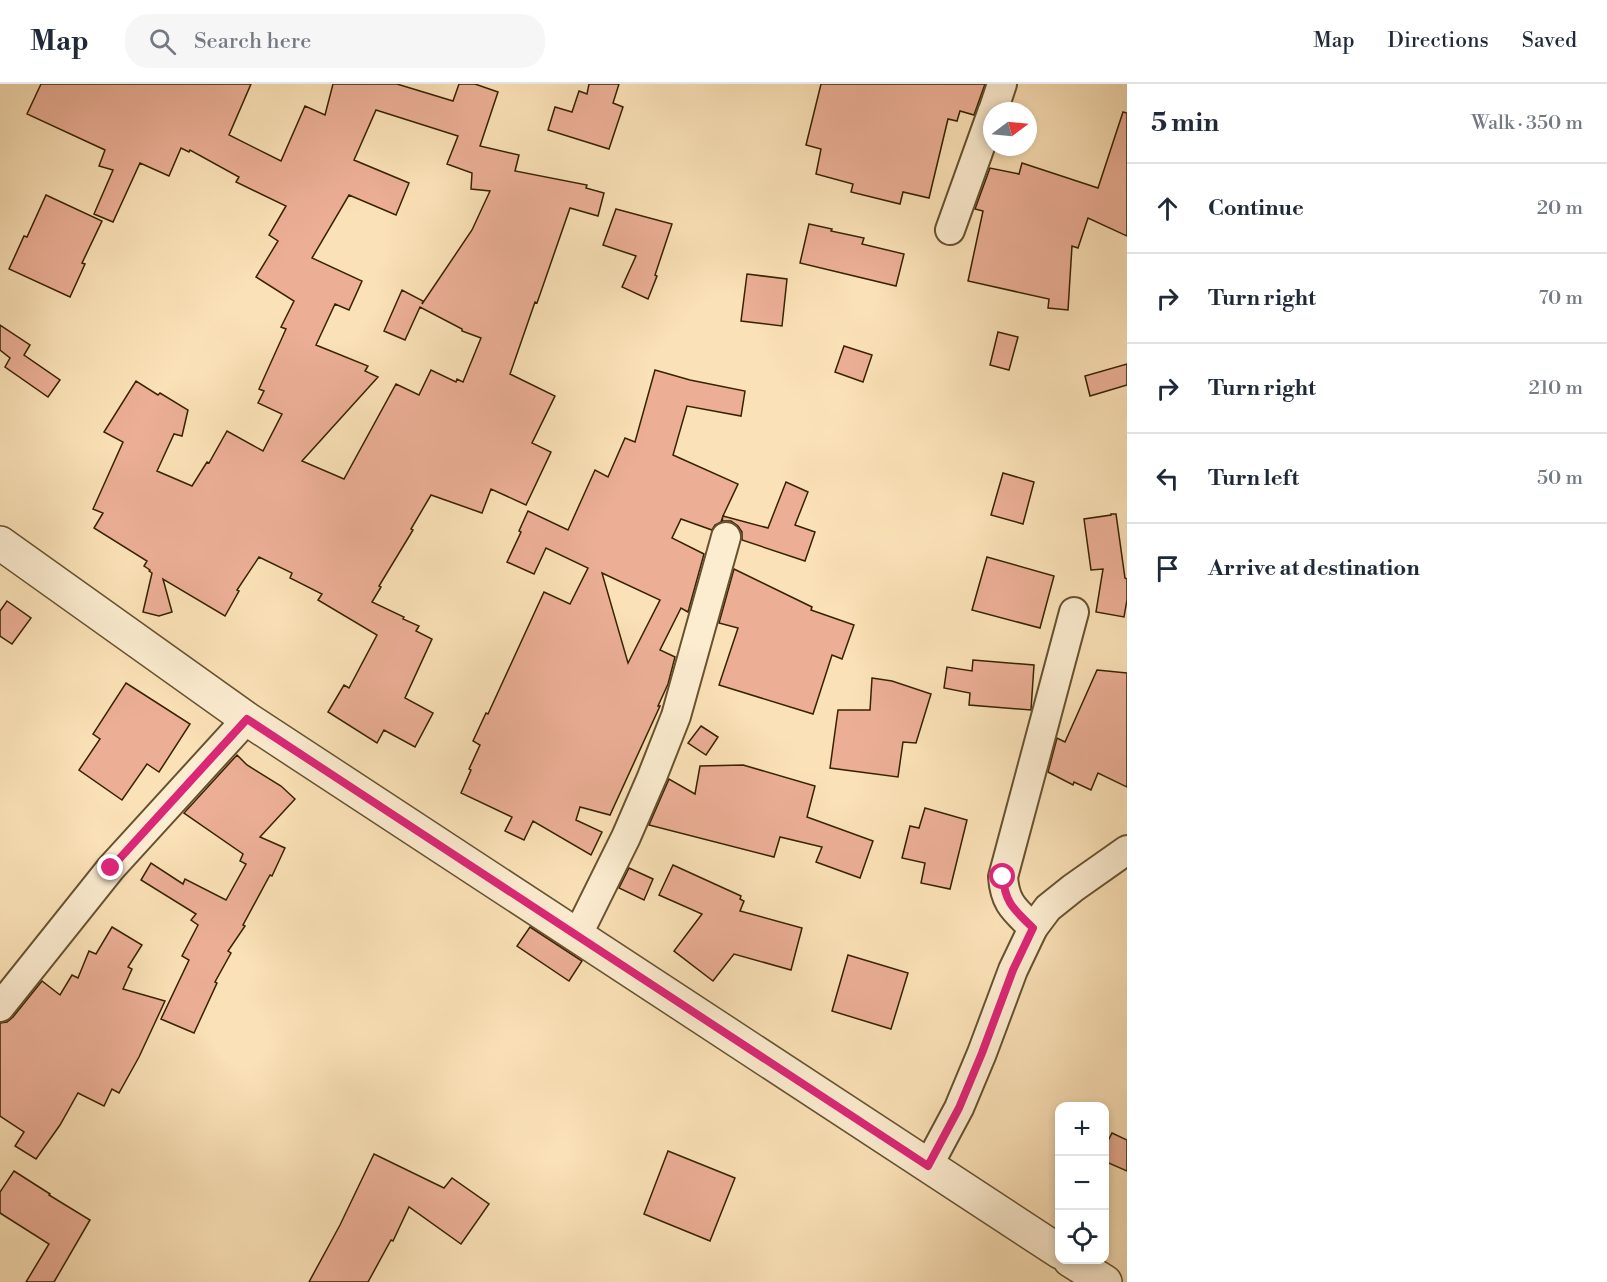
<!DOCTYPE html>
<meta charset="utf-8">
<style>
body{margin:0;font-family:"Libre Bodoni",serif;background:#f6f6f7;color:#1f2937}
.controls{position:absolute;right:18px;bottom:18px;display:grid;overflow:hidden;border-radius:12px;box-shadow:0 3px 9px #0003}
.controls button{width:54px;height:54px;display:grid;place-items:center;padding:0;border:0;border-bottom:2px solid #e0e1e3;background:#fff;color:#1f2937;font:30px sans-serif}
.compass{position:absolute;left:983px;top:18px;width:54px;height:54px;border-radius:50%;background:#fff;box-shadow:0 3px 9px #0003;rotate:74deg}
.stop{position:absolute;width:18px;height:18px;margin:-14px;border:4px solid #db2777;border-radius:50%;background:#fff}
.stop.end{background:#db2777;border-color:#fff;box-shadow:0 2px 6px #0008}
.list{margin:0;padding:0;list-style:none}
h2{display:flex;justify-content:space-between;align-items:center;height:78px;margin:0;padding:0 24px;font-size:26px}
h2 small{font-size:20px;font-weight:400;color:#747a83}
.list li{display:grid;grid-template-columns:39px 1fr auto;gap:18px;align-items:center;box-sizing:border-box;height:90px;padding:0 24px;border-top:2px solid #e0e1e3}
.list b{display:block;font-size:22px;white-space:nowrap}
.list em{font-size:20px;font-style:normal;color:#747a83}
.icon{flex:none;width:33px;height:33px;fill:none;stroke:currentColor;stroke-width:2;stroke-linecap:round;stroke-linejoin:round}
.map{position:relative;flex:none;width:1127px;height:1198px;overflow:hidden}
header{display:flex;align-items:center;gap:36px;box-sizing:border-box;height:84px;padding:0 30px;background:#fff;border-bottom:2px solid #e0e1e3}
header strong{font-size:28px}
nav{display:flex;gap:33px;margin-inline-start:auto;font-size:21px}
.search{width:420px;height:54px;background:#f6f6f7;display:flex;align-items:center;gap:15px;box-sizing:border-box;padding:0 21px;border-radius:24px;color:#747a83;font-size:22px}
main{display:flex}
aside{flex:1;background:#fff}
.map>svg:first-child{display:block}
</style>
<header>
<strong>Map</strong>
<div class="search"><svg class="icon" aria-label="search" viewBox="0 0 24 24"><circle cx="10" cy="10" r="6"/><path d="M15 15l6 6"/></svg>Search here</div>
<nav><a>Map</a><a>Directions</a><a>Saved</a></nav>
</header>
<main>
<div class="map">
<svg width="1127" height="1198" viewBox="0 0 1127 1198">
<rect width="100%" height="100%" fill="#fbe1b7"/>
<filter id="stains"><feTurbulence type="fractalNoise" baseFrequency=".00333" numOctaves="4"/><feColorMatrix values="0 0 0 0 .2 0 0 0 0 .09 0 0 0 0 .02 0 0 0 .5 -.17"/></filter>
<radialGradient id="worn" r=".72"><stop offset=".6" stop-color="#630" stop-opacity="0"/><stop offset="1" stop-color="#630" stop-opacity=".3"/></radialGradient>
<g fill="#ecaf96" stroke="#362202" stroke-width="1.5" fill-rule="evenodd">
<path d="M41,0H251L229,51L281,77L305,22L325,31L333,0H397L453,17L459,0H475L498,8L480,62L519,71L515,87L587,101L586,104L604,109L598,132L570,124L537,219L535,218L510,290L555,312L532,359L551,368L526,421L491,405L482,429L431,411L411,445L413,446L379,502L381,503L372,518L404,533L403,535L419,542L416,547L432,555L405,614L433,629L415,663L384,646L377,659L328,628L344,601L349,604L377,551L318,516L322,510L290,494L292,489L259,473L237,506L239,507L225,532L163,495L172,528L159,532L143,528L152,489L149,487L150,486L144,482L147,477L94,444L103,429L93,425L123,358L104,348L136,297L158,311L160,309L188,326L182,352L174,350L157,387L192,402L207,378L209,379L227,347L263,367L282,330L258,319L264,307L259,305L286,245L281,243L294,217L256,193L278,157L269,151L286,122L236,98L239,93L190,66L189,68L181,64L169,92L140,79L113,138L94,130L113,86L99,82L105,66L27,30ZM376,26L458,52L447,80L472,89L471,105L490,107L472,146L422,220L423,217L402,206L384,247L405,256L420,223L462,245V247L481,254L463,298L457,295L456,298L431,286L419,311L396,300L344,395L302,377L378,293L365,287L368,282L316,261L335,220L349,226L362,197L312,174L349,111L396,131L409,99L354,76Z"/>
<path d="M589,0H619L613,19L623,23L609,65L548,46L555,23L572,28L579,7L587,10Z"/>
<path d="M821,0H985L974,31L960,27L957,37L948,35L929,114L903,108L900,120L851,108L853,100L816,90L821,65L806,61Z"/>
<path d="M1123,28L1127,29V152L1088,134L1078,164L1072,162L1068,226L1048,224L1049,215L968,197L983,127L975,125L990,84L1019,90L1022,79L1098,104Z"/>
<path d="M46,111L102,137L82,179L85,180L70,213L9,185L24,152L27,153Z"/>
<path d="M616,125L672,140L655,191L657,192L648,215L622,203L636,172L603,161Z"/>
<path d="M809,140L832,145L831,147L864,154L862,160L904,170L896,202L800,179Z"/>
<path d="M747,190L787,195L782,242L741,237Z"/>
<path d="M0,241L30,261L24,271L60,296L48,313L5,283L10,274L0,266Z"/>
<path d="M998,248L1018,253L1009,286L990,281Z"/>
<path d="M844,262L872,271L863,298L835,288Z"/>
<path d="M1127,280V301L1090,312L1085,292Z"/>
<path d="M655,286L690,296L745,307L741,332L687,322L673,371L738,400L723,432L768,444L786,398L808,408L795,441L815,448L805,477L742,456V448L738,442L731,437H722L723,432L721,438L715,441L712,446L681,435L672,454L704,470L688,528L681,524L660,566L675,573L668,600L658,622H660L610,731L580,723L576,736L602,748L591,771L533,737L524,756L505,747L512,733L461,709L471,686L469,685L480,661L473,657L486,629L488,630L544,508L570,520L588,484L546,464L534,490L507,478L521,448L519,447L528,427L568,446L595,386L608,393L625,354L635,358ZM602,489L660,516L628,579Z"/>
<path d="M1003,389L1034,398L1023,440L991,431Z"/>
<path d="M1111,430H1116L1125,494L1127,495V516L1124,533L1096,528L1103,485L1091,486L1084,435L1111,431Z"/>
<path d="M987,473L1054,492L1040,544L972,526Z"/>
<path d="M734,485L812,523L811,526L854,541L842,575L832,571L813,630L719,601L738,544L719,539Z"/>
<path d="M7,517L31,534L12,560L0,552V527Z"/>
<path d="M973,576L1034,581L1031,626L969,621L970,609L944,604L947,583L972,587Z"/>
<path d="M1097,586L1127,589V703L1098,689L1091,706L1074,698L1073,701L1048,688L1057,654L1065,658Z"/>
<path d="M872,594L892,597L931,610L916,659L903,658L898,693L830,684L838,626H870Z"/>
<path d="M126,599L190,640L159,688L147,680L122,716L79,686L100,655L93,650Z"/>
<path d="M701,642L718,653L706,671L688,659Z"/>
<path d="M237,671L247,681L281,702L295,715L260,753L285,764L272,792L270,791L243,841L245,842L228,867L231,869L215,898L217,899L194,949L161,935L189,876L182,872L198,841L191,836L196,830L141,796L151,779L183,800L185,795L226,816L246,780L240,777L243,770L184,729Z"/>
<path d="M743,681L815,702L807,733L873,757L860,794L816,778L822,763L780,753L774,773L649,741L669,695L695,710L700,682Z"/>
<path d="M925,724L967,736L950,805L921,799L925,779L902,774L910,742L919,744Z"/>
<path d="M673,781L741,812L740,815L744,817L740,827L802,844L791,886L734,870L713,897L674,867L702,830L659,811Z"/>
<path d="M629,784L653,795L644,816L619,804Z"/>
<path d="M112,843L142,861L128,883L132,885L123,905L165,917L139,973L119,1009L112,1005L104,1022L78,1009L60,1041L36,1075L15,1062L24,1048L0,1032V939L7,938L13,933L42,897L60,911L72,891L78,894L89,867L96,870Z"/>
<path d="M530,843L582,877L569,897L517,862Z"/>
<path d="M848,871L908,889L891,945L832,927Z"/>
<path d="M1112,1049L1127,1056V1087L1104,1077V1065Z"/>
<path d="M668,1067L735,1094L710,1157L644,1130Z"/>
<path d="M374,1070L444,1104L452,1094L489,1120L461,1160L409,1123L393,1157L391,1156L368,1198H309L340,1141Z"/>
<path d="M14,1087L50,1110L49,1111L90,1136L54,1198H26L49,1160L0,1129V1108Z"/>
</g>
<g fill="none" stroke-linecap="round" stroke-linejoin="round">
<defs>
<g id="minor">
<path d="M993,27L1002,0"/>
<path d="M950,146L992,29"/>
<path d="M1033,844C1015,826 1005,820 1003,793L1074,528"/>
<path d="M577,852L626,753L652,693L676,632L726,453"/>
<path d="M0,923L111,784L247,635"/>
<path d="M928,1082L959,1024L982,969L1013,886L1033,844L1048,824L1073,804L1127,766"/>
</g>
<g id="tertiary">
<path d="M0,459L247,635L1060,1168"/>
<path d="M1070,1176L1105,1198"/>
</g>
</defs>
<use href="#minor" stroke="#67522f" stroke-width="32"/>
<use href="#tertiary" stroke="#67522f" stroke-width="36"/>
<use href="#minor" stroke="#fcecd0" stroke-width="28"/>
<use href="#tertiary" stroke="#fcecd0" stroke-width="33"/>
</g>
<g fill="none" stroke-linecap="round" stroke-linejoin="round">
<path stroke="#db2777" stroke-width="8" d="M111,784L247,635L928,1082L959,1024L982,969L1013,886L1033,844C1015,826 1005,820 1003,793"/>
</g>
<rect width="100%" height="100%" filter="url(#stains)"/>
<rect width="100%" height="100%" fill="url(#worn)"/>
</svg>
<div class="controls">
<button>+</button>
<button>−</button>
<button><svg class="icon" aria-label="locate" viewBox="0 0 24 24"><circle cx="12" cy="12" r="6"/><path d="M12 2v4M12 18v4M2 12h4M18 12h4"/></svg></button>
</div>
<svg class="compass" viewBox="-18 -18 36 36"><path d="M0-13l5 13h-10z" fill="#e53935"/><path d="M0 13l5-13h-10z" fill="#747a83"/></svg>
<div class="stop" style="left:1003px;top:793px"></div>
<div class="stop end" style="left:111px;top:784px"></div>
</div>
<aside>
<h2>5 min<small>Walk · 350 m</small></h2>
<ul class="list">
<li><svg class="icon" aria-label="ahead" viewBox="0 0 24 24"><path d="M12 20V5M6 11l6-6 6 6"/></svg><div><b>Continue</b></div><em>20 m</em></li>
<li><svg class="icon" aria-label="right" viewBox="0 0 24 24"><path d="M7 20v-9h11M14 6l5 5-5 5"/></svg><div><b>Turn right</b></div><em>70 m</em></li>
<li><svg class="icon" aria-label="right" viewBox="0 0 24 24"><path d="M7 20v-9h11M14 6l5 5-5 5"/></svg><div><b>Turn right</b></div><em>210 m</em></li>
<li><svg class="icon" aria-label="left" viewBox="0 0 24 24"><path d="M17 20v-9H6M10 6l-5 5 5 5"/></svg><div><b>Turn left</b></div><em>50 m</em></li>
<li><svg class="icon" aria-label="arrive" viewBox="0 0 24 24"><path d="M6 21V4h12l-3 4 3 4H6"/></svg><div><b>Arrive at destination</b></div></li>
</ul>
</aside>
</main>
